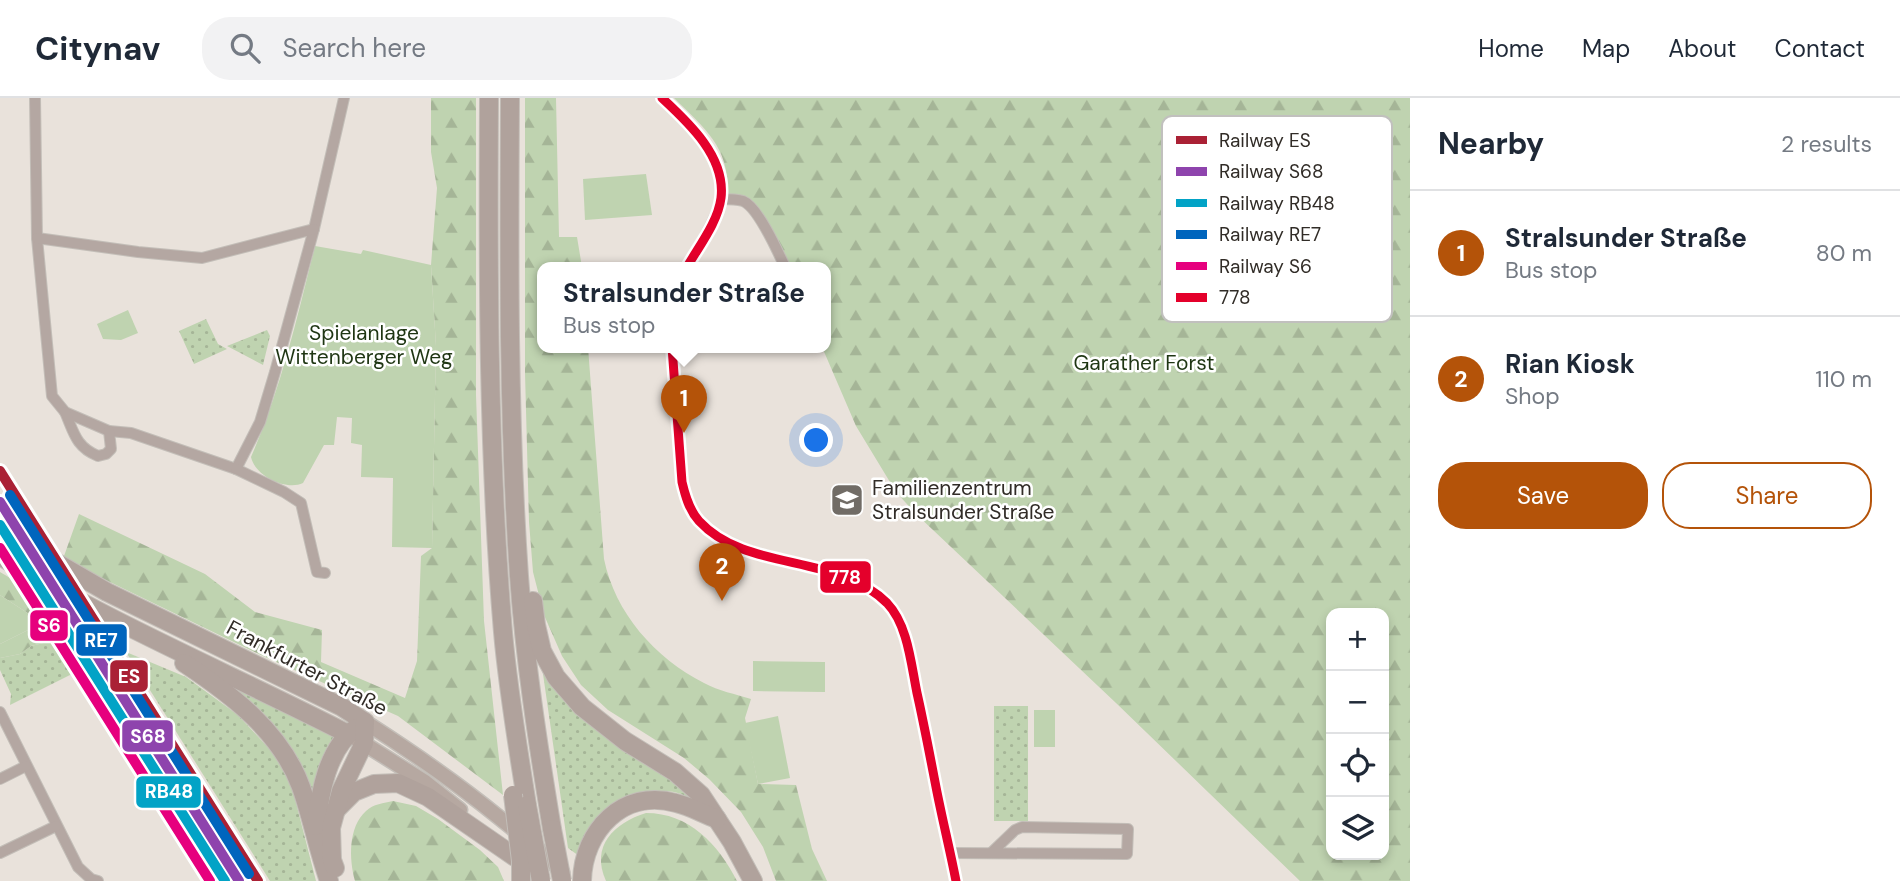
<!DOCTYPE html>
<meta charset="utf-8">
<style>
body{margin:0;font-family:"DM Sans",sans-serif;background:#f2f2f3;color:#1f2937}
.controls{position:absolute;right:21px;bottom:21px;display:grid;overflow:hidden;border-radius:14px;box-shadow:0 4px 10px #0003}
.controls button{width:63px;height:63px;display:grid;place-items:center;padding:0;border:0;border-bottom:2px solid #e0e1e3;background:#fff;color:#1f2937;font:35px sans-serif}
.you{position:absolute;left:817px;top:343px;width:24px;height:24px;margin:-18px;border:5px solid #fff;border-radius:50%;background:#1a73e8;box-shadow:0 0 0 10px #1a73e833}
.badge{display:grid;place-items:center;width:46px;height:46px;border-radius:50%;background:#b45309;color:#fff;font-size:23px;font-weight:700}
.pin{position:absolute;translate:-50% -58px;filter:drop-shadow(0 2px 4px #0008)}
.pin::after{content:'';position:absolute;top:37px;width:24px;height:21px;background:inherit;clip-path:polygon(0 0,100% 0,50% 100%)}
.popup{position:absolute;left:537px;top:164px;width:294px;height:91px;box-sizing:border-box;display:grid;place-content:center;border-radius:14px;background:#fff;filter:drop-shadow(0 2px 5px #0005);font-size:23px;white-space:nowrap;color:#747a83}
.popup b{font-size:26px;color:#1f2937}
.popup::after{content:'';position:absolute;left:50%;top:100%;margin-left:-14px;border:14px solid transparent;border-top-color:#fff}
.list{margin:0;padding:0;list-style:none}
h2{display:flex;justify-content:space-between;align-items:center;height:91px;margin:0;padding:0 28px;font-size:30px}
h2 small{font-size:23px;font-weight:400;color:#747a83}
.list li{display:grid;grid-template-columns:46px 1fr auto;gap:21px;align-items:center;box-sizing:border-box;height:126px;padding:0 28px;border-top:2px solid #e0e1e3}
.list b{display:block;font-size:26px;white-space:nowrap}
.list p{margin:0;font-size:23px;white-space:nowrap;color:#747a83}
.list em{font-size:23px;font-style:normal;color:#747a83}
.actions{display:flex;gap:14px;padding:21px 28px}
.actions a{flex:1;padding:16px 0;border:2px solid #b45309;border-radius:28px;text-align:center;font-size:24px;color:#b45309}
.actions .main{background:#b45309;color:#fff}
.icon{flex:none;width:38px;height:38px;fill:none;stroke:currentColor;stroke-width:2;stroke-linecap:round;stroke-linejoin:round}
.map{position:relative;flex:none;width:1410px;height:783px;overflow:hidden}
header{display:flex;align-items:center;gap:42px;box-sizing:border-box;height:98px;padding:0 35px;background:#fff;border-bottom:2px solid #e0e1e3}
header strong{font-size:33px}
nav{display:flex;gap:38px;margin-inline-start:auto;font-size:24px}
.search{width:490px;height:63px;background:#f2f2f3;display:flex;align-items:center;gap:18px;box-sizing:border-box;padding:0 24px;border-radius:28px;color:#747a83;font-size:26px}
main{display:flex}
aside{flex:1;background:#fff}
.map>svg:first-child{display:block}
</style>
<header>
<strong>Citynav</strong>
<div class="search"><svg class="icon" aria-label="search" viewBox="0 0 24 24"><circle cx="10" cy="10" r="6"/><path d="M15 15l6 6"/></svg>Search here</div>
<nav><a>Home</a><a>Map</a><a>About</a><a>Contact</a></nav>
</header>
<main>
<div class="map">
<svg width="1410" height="783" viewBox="0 0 1410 783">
<defs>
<pattern id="grass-dots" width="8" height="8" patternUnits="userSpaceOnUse" patternTransform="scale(1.75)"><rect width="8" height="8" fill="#bfd3b0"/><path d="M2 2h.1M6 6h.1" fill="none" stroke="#a5b597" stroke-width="1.8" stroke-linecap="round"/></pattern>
<pattern id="forest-firs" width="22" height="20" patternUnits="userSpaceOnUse" patternTransform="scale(1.75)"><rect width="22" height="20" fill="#bfd3b0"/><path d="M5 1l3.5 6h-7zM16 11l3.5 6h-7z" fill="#a5b597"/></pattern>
</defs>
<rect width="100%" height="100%" fill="#e9e2db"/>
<g fill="url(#grass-dots)">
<path d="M206,221L218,246L227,251L194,266L179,233Z"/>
<path d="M267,232L270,238L263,267L227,248Z"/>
<path d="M67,535L88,568L10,607L11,596L0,572V560L20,556L31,548L64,540Z"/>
<path d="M126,554L186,579L238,617L274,656L292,689L316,783H270Z"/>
<path d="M541,562L709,715C700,709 691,700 681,696C660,687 620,699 603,714C591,725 585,743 579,758L568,750Z"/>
<path d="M221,579L340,640L314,711Z"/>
<rect x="994" y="608" width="34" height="115"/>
</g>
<g fill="url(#forest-firs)" fill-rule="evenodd">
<path d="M431,0H476V297L484,523L503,697L398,618L265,559L81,470L64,458L79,416L205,476L255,514L322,532L321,564L405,600L417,563L421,458L432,450L436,248L431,167L437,90L431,54Z"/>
<path d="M525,0H556L559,139H577L582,169H542V249H588L604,461C615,515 655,560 704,585C719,593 735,596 751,601L745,620L758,686L796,687L812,751L827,783H776L763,749L741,714L709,681L684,660L608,612L581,587L562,558L544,517L533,474L529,424L525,275Z"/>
<path d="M674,0H1410V783H1300L1116,605L915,415L896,394L856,328L822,249H826V169H787L754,108L728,97C729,48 706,32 674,0ZM1331,515H1384V757H1331Z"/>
<path d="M0,474L47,502L67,535L64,540L31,548L20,556L0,560V546L38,527L29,516L0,497Z"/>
<path d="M393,703L416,708L438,721L480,752L498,769L504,783H355C349,761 348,729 366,713C373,706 384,705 393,703Z"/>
<path d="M646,715C689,715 718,746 737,783H606C590,748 614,725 646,715Z"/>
</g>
<g fill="#bfd3b0">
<path d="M646,76L652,117L585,122L583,81Z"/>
<path d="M315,148L361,156L363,152L431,167L436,248L432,450L392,449L393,380L361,379L362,347L351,345L352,320L337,319L334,347H324L303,385C286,393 255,378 251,359C281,291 297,220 315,148Z"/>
<path d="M128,212L138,235L121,242L103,241L97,226Z"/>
<path d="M0,497L29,516L38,527L0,546Z"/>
<path d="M753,563L825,564V594L753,593Z"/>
<rect x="1034" y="612" width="21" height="37"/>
<path d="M778,618L790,680L758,686L745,625Z"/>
</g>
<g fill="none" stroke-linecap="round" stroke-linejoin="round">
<defs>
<g id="street">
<path d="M35,0L37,140L52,298L65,314L109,333L131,335L236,371L260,324L275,274L314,131L344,0"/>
<path d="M662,0C689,25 726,61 721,100C718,119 697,151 687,169"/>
<path d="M721,101C728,101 736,101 743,103C758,109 778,154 785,169"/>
<path d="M37,140L138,154L202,160L314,131"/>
<path d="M672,249L682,384C685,397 690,412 699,423C738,471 842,456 887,505C905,525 908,554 914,579C922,616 929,652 936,689C942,721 950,752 956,783"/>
<path d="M65,314C74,335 76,349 98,358L106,356L111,351L109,333"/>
<path d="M236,371L284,394L301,405L317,474L325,475"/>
<path d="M0,614L78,769L91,781L98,783"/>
<path d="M0,681L26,668"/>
<path d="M0,755L56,728"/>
<path d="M950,755L1127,756L1128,731L1022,729L1015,732L992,754"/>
</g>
<g id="primary">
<path d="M365,624C412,654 458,686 501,721C522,738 544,754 562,774"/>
<path d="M355,640L425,684L460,712"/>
</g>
<g id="highway">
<path d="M489,0C488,178 488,357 503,534C508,592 518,650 527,707"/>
<path d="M510,0C509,159 508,319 519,478C525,563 538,647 552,731"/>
<path d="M0,432L107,494L342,609L365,624"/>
<path d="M0,458C111,526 233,577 348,636"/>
<path d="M533,503L536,527L542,553L556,579L582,609L625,643L675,674L701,697L732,744L753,783"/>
<path d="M184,565C232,597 281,634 301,689C312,720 318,752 329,783"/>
<path d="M335,713L354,694L374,686L398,685L428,699L515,759"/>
<path d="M316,728C320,695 327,651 356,630"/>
<path d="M335,770L332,762L331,730L341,693L364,645L365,624"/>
<path d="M582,783C583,733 623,690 676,705C690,708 703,716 717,721"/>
</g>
</defs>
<use href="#street" stroke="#c3beb8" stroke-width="12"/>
<use href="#primary" stroke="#c3beb8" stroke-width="17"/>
<use href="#highway" stroke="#c3beb8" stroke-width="20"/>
<use href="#street" stroke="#b4a7a2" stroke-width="10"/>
<use href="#primary" stroke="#b6a8a1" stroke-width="14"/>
<use href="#highway" stroke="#b0a29c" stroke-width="18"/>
<defs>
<g id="highway-bridge">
<path d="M513,697L521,763V783"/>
<path d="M527,707L541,783"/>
<path d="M552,731L562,783"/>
</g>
</defs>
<use href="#highway-bridge" stroke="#c3beb8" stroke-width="20" stroke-linecap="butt"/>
<use href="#highway-bridge" stroke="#b0a29c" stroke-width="18"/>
<defs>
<g id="bus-1">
<path d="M662,0C689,25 726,59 721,100C718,124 699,148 687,169"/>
<path d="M672,249L682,384C685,397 689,412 699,423C747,475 836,454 887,505C908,527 911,566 917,595C924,626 930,658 936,689C942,720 950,752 956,783"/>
</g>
</defs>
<use href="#bus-1" stroke="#fff" stroke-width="14"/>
<use href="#bus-1" stroke="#e4002b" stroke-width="9"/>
<defs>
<path id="rail-1" d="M0,373L258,783"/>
<path id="rail-2" d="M0,404L239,783"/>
<path id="rail-3" d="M0,427L225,783"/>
<path id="rail-4" d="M10,397L249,776"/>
<path id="rail-5" d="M0,450L210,783"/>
</defs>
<use href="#rail-1" stroke="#fff" stroke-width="16"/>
<use href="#rail-2" stroke="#fff" stroke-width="16"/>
<use href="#rail-3" stroke="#fff" stroke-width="16"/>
<use href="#rail-4" stroke="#fff" stroke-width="16"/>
<use href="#rail-5" stroke="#fff" stroke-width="16"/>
<use href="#rail-1" stroke="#aa2135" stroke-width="10"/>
<use href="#rail-2" stroke="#8e44ad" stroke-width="10"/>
<use href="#rail-3" stroke="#02a3c6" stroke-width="10"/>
<use href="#rail-4" stroke="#0065bd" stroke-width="10"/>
<use href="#rail-5" stroke="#e6007e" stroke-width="10"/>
</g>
<defs>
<symbol id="school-square" viewBox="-11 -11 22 22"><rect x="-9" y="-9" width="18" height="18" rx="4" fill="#716c66" stroke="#fff"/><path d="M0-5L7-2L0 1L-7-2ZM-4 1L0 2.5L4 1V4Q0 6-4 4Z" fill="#fff"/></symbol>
</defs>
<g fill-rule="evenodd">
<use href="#school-square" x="828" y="383" width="38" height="38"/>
</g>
<g text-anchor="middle" stroke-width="5" stroke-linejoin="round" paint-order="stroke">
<g font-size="21" fill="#1f3613" stroke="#fff">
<text x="364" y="242">Spielanlage<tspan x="364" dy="24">Wittenberger Weg</tspan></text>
<text x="1144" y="272">Garather Forst</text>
</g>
<g font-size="21" fill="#312c27" stroke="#fff" text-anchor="start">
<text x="872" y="397">Familienzentrum<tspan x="872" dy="24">Stralsunder Straße</tspan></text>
</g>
<g font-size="21" fill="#312c27" stroke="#fff">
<text transform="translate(307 570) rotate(28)" y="7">Frankfurter Straße</text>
</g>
</g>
<rect x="1162" y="18" width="230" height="206" rx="10" fill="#fff" stroke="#c1c0be" stroke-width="2"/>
<rect x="1176" y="38" width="31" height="8" fill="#aa2135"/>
<rect x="1176" y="69" width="31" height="9" fill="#8e44ad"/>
<rect x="1176" y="101" width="31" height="8" fill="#02a3c6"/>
<rect x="1176" y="132" width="31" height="9" fill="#0065bd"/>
<rect x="1176" y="164" width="31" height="8" fill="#e6007e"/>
<rect x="1176" y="195" width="31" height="9" fill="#e4002b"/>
<g font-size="19" fill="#312c27">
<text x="1219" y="49">Railway ES</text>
<text x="1219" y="80">Railway S68</text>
<text x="1219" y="112">Railway RB48</text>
<text x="1219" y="143">Railway RE7</text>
<text x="1219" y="175">Railway S6</text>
<text x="1219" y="206">778</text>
</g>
<g stroke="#fff" stroke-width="2.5">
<rect x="819" y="462" width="53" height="34" rx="7" fill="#e4002b"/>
<rect x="29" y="511" width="40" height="33" rx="7" fill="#e6007e"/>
<rect x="75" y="525" width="53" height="34" rx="7" fill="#0065bd"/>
<rect x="109" y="561" width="40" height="34" rx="7" fill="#aa2135"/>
<rect x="121" y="621" width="53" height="34" rx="7" fill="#8e44ad"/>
<rect x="135" y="677" width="67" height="34" rx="7" fill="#02a3c6"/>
</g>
<g font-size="19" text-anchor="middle" font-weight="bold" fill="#fff">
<text x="845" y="486">778</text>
<text x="49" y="534">S6</text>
<text x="101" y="549">RE7</text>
<text x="129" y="585">ES</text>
<text x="148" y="645">S68</text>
<text x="169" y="700">RB48</text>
</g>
</svg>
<div class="controls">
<button>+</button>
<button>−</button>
<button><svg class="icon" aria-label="locate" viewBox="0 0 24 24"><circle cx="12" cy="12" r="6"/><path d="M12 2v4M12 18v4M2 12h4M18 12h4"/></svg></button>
<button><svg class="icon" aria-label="layers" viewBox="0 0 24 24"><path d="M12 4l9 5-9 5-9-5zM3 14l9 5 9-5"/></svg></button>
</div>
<div class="you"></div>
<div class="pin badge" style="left:684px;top:335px">1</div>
<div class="popup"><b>Stralsunder Straße</b>Bus stop</div>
<div class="pin badge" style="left:722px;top:503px">2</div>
</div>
<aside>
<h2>Nearby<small>2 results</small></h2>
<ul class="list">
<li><span class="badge">1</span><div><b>Stralsunder Straße</b><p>Bus stop</p></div><em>80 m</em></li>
<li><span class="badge">2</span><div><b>Rian Kiosk</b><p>Shop</p></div><em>110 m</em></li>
</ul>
<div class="actions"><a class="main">Save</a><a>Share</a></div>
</aside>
</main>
